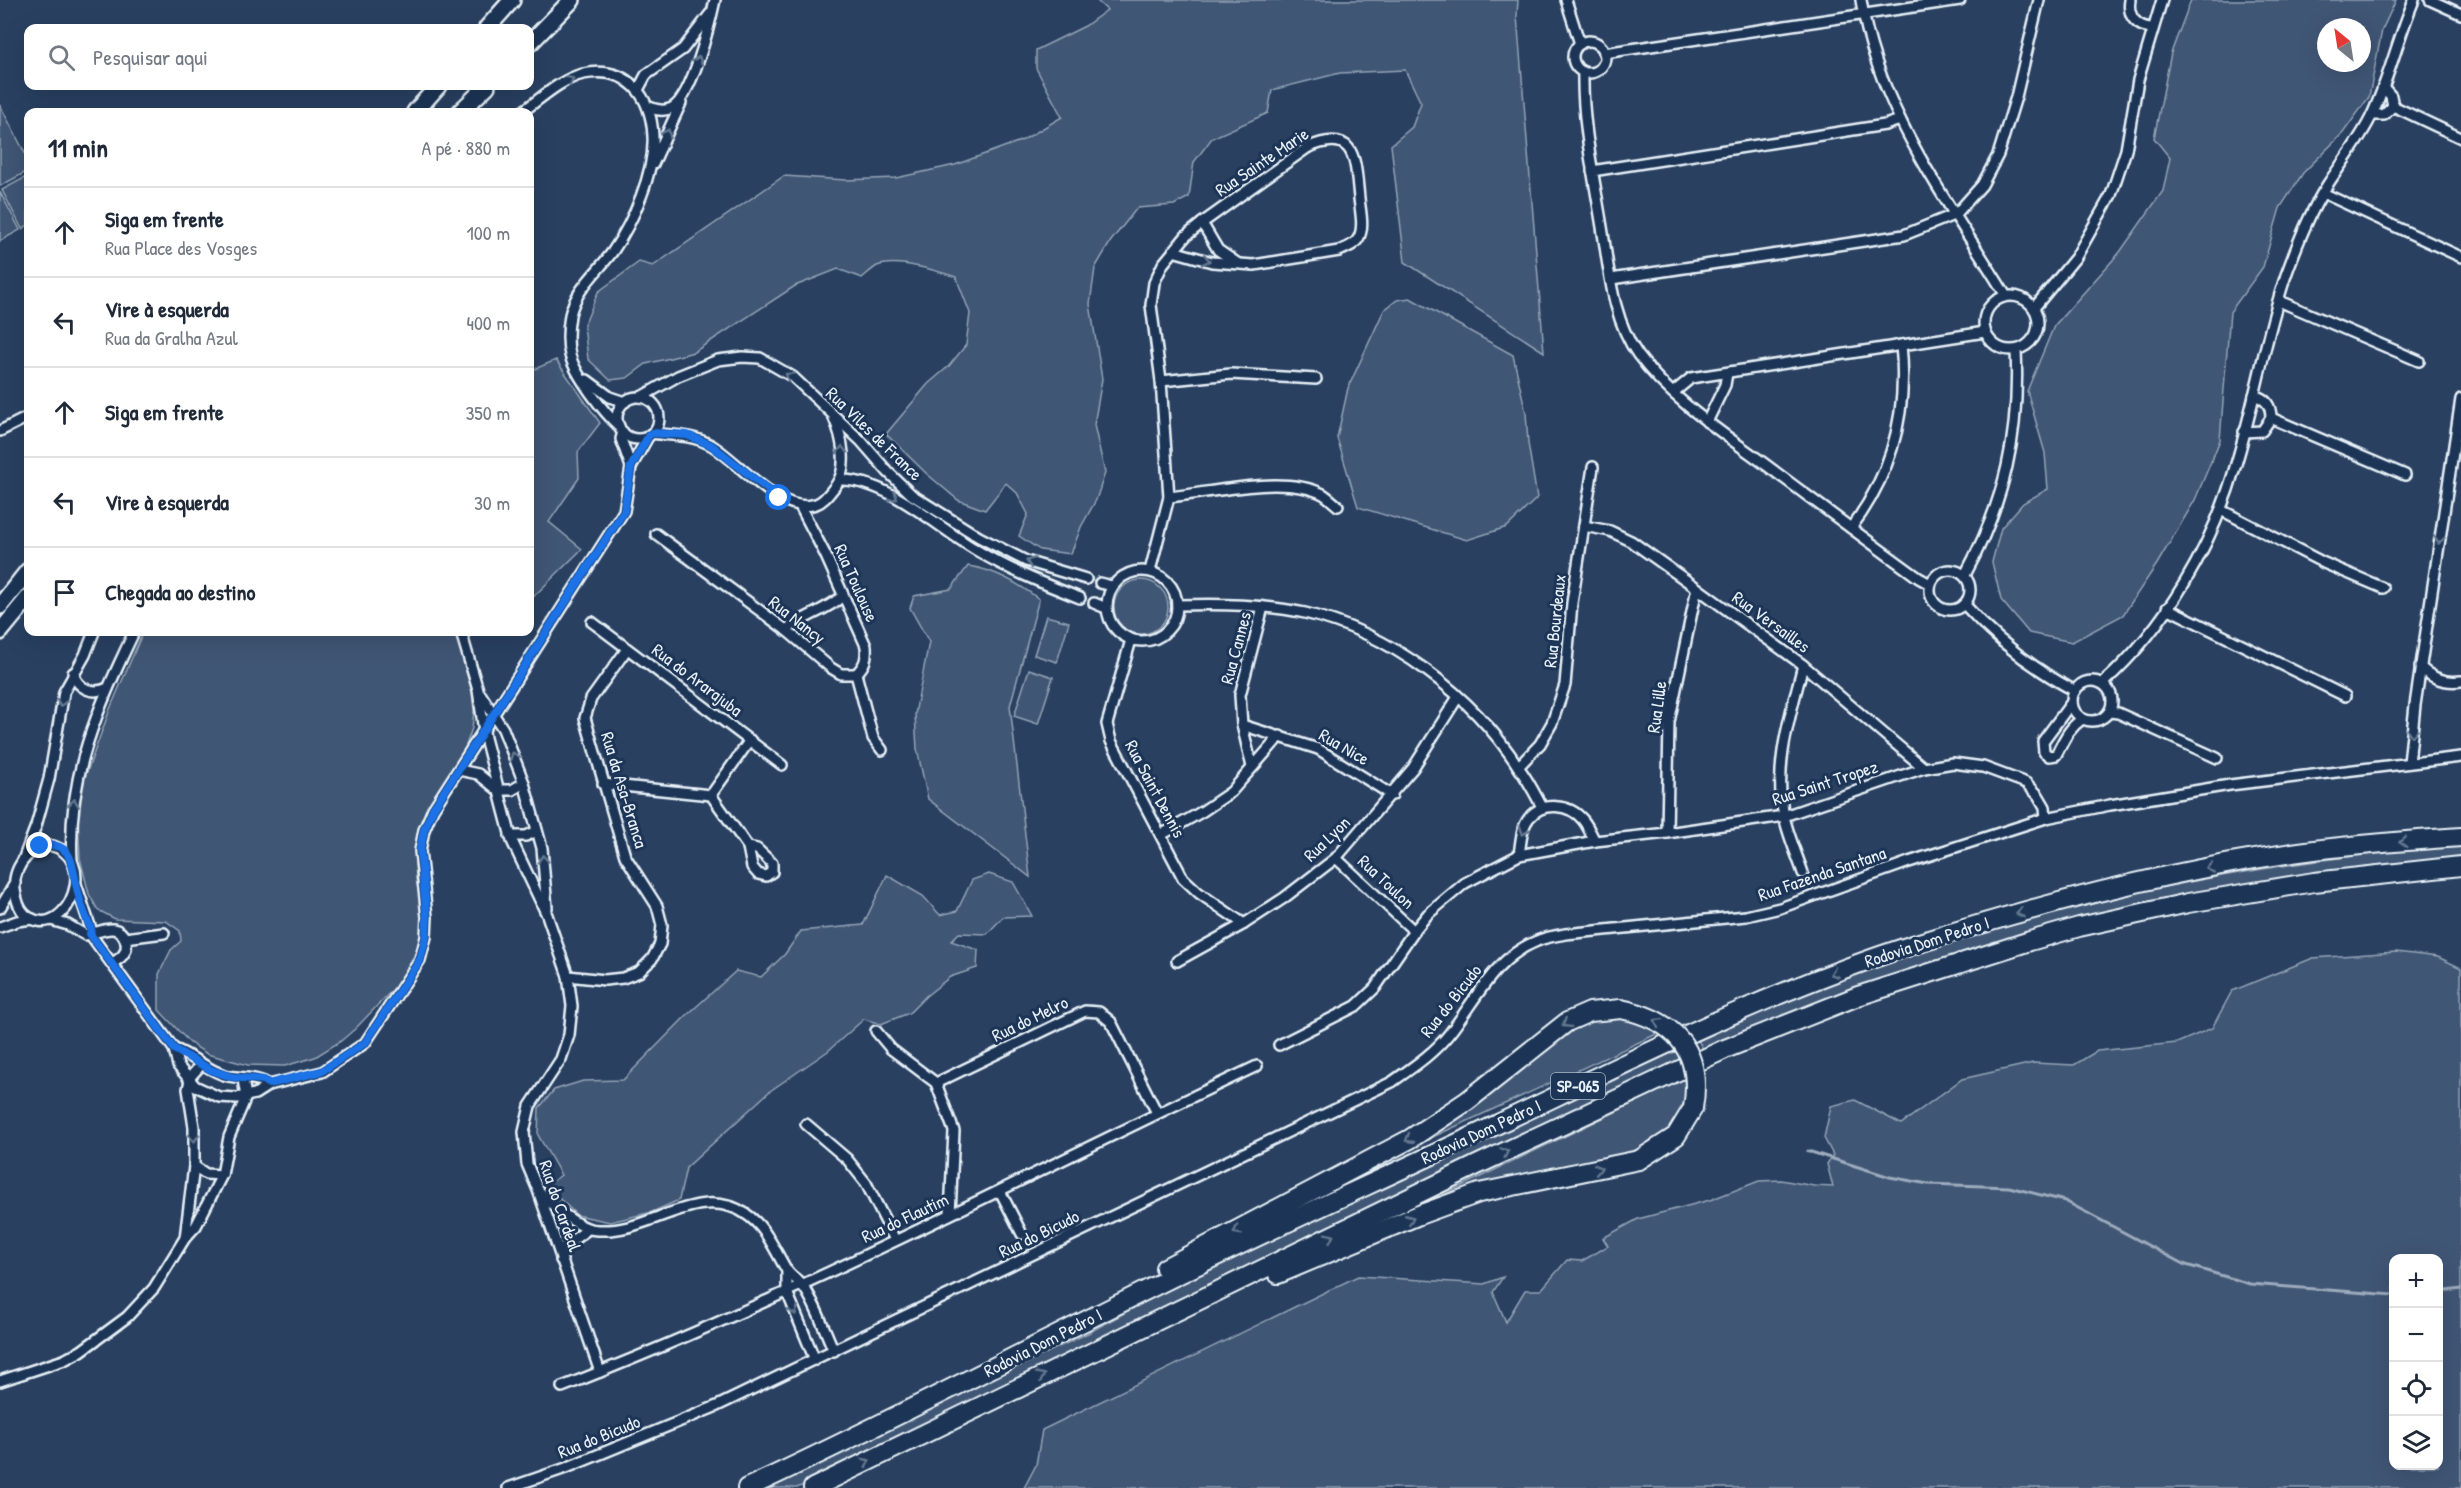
<!DOCTYPE html>
<html lang="pt">
<meta charset="utf-8">
<style>
body{margin:0;font-family:"Patrick Hand",sans-serif;background:#f6f6f7;color:#1f2937}
.controls{position:absolute;right:18px;bottom:18px;display:grid;overflow:hidden;border-radius:12px;box-shadow:0 6px 24px #0002}
.controls button{width:54px;height:54px;display:grid;place-items:center;padding:0;border:0;border-bottom:2px solid #e0e1e3;background:#fff;color:#1f2937;font:30px sans-serif}
.compass{position:absolute;left:2317px;top:18px;width:54px;height:54px;border-radius:50%;background:#fff;box-shadow:0 6px 24px #0002;rotate:330deg}
.stop{position:absolute;width:18px;height:18px;margin:-14px;border:4px solid #1a73e8;border-radius:50%;background:#fff}
.stop.end{background:#1a73e8;border-color:#fff;box-shadow:0 2px 6px #0008}
.list{margin:0;padding:0;list-style:none}
h2{display:flex;justify-content:space-between;align-items:center;height:78px;margin:0;padding:0 24px;font-size:26px}
h2 small{font-size:20px;font-weight:400;color:#747a83}
.list li{display:grid;grid-template-columns:39px 1fr auto;gap:18px;align-items:center;box-sizing:border-box;height:90px;padding:0 24px;border-top:2px solid #e0e1e3}
.list b{display:block;font-size:22px;white-space:nowrap}
.list p{margin:0;font-size:20px;white-space:nowrap;color:#747a83}
.list em{font-size:20px;font-style:normal;color:#747a83}
.icon{flex:none;width:33px;height:33px;fill:none;stroke:currentColor;stroke-width:2;stroke-linecap:round;stroke-linejoin:round}
.map{position:relative;flex:none;width:2461px;height:1488px;overflow:hidden}
.search{position:absolute;background:#fff;box-shadow:0 6px 24px #0002;left:24px;top:24px;width:510px;height:66px;display:flex;align-items:center;gap:15px;box-sizing:border-box;padding:0 21px;border-radius:12px;color:#747a83;font-size:22px}
.panel{position:absolute;background:#fff;box-shadow:0 6px 24px #0002;left:24px;top:108px;width:510px;height:528px;border-radius:12px}
.map>svg:first-child{display:block}
</style>
<div class="map">
<svg width="2461" height="1488" viewBox="0 0 2461 1488">
<rect width="100%" height="100%" fill="#294061"/>
<filter id="ink" filterUnits="userSpaceOnUse"><feTurbulence type="fractalNoise" baseFrequency=".0167" numOctaves="2"/><feDisplacementMap in="SourceGraphic" scale="12" xChannelSelector="R" yChannelSelector="G"/><feConvolveMatrix kernelMatrix="1 2 1 2 8 2 1 2 1" color-interpolation-filters="sRGB"/></filter>
<g filter="url(#ink)">
<g fill="#415774" stroke="#94a4b6" stroke-width="1.5" fill-rule="evenodd">
<path d="M1096,0H1518L1517,16L1544,352L1405,262L1391,145L1412,127L1421,103L1405,70L1340,73L1272,90L1268,113L1212,138L1194,162L1189,197L1174,205L1137,208L1111,241L1095,268L1090,304L1102,379L1094,425L1105,473L1096,500L1081,527L1071,554L1040,550L1019,536L1028,514L1017,493L1006,483L985,510L958,500L927,474L886,434L928,384L949,366L966,345L970,313L956,277C938,271 896,258 877,266C872,269 867,274 862,278L838,269L795,286L694,352L646,364L627,378L610,380L588,359L584,326L598,292L639,262L653,266L784,176L846,180L896,178L955,165L1023,140L1062,117L1036,68V50L1085,26L1107,10Z"/>
<path d="M2191,0H2396L2382,30L2369,97L2343,133L2303,173L2280,208L2263,267L2230,312L2220,440L2195,500L2157,564L2123,615L2072,642L2029,633L2001,600L1992,562L2001,528L2023,503L2048,489L2045,453L2027,391L2054,326L2120,252L2163,191L2170,158L2154,138L2171,53ZM2326,27H2362V63H2326Z"/>
<path d="M0,105L28,159V171L0,186Z"/>
<path d="M28,176V225L22,229L2,190Z"/>
<path d="M0,192L20,230L0,241Z"/>
<path d="M1410,298L1513,355L1526,413L1528,443L1537,498L1507,527L1467,540L1358,507L1337,438L1348,388L1384,310L1397,300Z"/>
<path d="M556,360L600,423L578,452L579,478L549,522L582,549L530,600V371Z"/>
<path d="M968,566C996,570 1017,583 1039,599L1010,706L1030,877L928,799L917,749L915,714L929,642L910,608L914,596L951,589Z"/>
<circle cx="1141" cy="607" r="27"/>
<path d="M1046,616L1069,622L1057,662L1034,655Z"/>
<path d="M143,632H455L472,690L474,711L472,728L463,754L420,824L415,863L416,879L423,916L421,943L397,985L356,1028L341,1041L315,1057L285,1066L248,1065L207,1054L190,1043L159,1010V974L171,950L181,941L180,931L166,921L115,919L98,910L89,894L80,858L78,819L80,791L110,709Z"/>
<path d="M1029,669L1053,677L1038,724L1014,716Z"/>
<path d="M2441,846L2442,848L2461,847V859L2218,890L1704,1051L1698,1040C1740,1022 1781,1002 1823,986C2021,908 2230,867 2441,846Z"/>
<path d="M989,874L1013,882L1032,916L1003,917L987,934L959,933L951,941L978,950L977,968L950,977L926,996L909,1013L881,1024L864,1019L828,1051L770,1091L686,1168L679,1200L652,1212L610,1222L577,1215L546,1186L561,1175L538,1135L539,1108L554,1090L583,1081L623,1080L687,1015L736,971L761,977L785,954L801,931L863,925L887,875L923,896L940,915L957,911L972,880Z"/>
<path d="M2396,952L2438,957L2461,968V1488H1024L1036,1465L1042,1430L1358,1276L1484,1284L1503,1277L1493,1292L1506,1322L1525,1290H1541L1567,1260L1582,1261L1608,1246L1603,1238L1638,1219L1710,1200L1759,1181L1781,1180L1814,1186L1833,1187L1827,1164L1833,1155L1824,1138L1831,1106L1855,1100L1901,1124L1962,1079L2033,1063L2074,1065L2097,1051L2177,1043L2212,1028L2232,991L2313,958ZM2394,1258H2438V1466H2394Z"/>
<path d="M1607,1016L1635,1019L1661,1032L1435,1136L1398,1156L1394,1154L1503,1083L1570,1032L1584,1023Z"/>
<path d="M1677,1048L1684,1061L1270,1258L1169,1304L840,1468L797,1488H765L1088,1333L1164,1291Z"/>
<path d="M1688,1077C1686,1098 1683,1121 1665,1135C1624,1166 1567,1165 1519,1176C1485,1183 1452,1196 1418,1207Z"/>
</g>
<g fill="none" stroke-linecap="round" stroke-linejoin="round">
<g stroke="#9dabbd" stroke-width="3">
<path d="M1808,1151L1890,1177L1928,1184L2009,1187L2065,1201L2183,1264L2250,1284L2394,1295"/>
<path d="M2438,1292L2461,1289"/>
</g>
<defs>
<g id="street">
<path d="M1566,0L1580,44"/>
<path d="M1861,0C1878,111 1949,202 2006,296"/>
<path d="M2130,0C2127,16 2137,28 2153,28"/>
<path d="M2430,0L2461,14"/>
<circle cx="1589" cy="57" r="16"/>
<path d="M1604,53L1960,0"/>
<path d="M1583,72C1582,122 1593,172 1601,221C1609,266 1611,317 1638,355C1668,396 1718,430 1758,459C1812,499 1865,539 1919,578L1930,584"/>
<path d="M638,90L646,75L683,49L710,14"/>
<path d="M2393,106L2461,138"/>
<path d="M649,107C656,110 664,112 672,108C692,97 710,23 715,0"/>
<path d="M522,112C540,99 561,79 583,74C628,65 651,96 653,136C655,172 633,222 613,251C598,272 576,288 570,315C568,327 567,343 570,355C575,375 604,413 619,426"/>
<path d="M2372,115H2384L2393,106L2391,96L2383,87"/>
<path d="M653,164L681,103"/>
<path d="M1592,171L1885,125L1900,120"/>
<path d="M2323,193L2461,257"/>
<path d="M1202,223L1218,250L1237,263"/>
<path d="M1611,279L1904,235L1956,214L1982,185L1998,155L2016,97L2039,0"/>
<circle cx="2011" cy="323" r="27"/>
<path d="M2279,301L2419,361"/>
<path d="M2034,308L2076,257L2111,195L2126,150L2138,80L2162,0"/>
<path d="M587,380L610,397L625,402"/>
<path d="M1161,381L1231,374L1316,379"/>
<path d="M1674,392L1691,378L1985,332"/>
<path d="M641,397L678,376L718,360L742,357L760,358L793,377L861,441L888,472L912,495L979,537L1026,561L1086,579"/>
<circle cx="638" cy="418" r="21"/>
<path d="M2271,418L2405,475"/>
<path d="M1707,422L1725,385L1727,373"/>
<path d="M0,431L28,417"/>
<path d="M623,432L621,439L631,467"/>
<path d="M2244,432L2262,431L2271,418C2271,405 2266,399 2254,395"/>
<path d="M652,433C672,436 692,434 711,445C739,461 780,516 816,504C825,501 830,492 836,485C849,467 842,437 834,418"/>
<path d="M839,480C886,478 937,527 976,550C1009,570 1044,584 1080,598"/>
<path d="M1169,497C1212,493 1283,474 1323,494C1328,497 1333,502 1338,506"/>
<path d="M800,506L825,554L866,646C867,659 865,665 856,674"/>
<path d="M2221,510L2324,563L2383,588"/>
<path d="M1584,526L1610,531L1631,541L1697,588L1803,665L1924,768"/>
<path d="M1851,528C1892,474 1908,413 1901,345"/>
<path d="M656,534L786,630L831,668L841,674H856L873,738L882,750"/>
<circle cx="1950" cy="590" r="20"/>
<circle cx="1142" cy="606" r="35"/>
<path d="M1150,571L1169,497L1161,381L1151,305L1154,283L1163,264L1186,236L1202,223L1307,148C1357,126 1355,161 1359,198C1360,210 1365,228 1358,239C1354,246 1345,248 1339,251L1254,265L1212,262L1173,251"/>
<path d="M1965,575C2005,501 2020,434 2016,350"/>
<path d="M1100,583L1112,586"/>
<path d="M1094,603L1106,608"/>
<path d="M1964,604C1996,640 2032,668 2075,691"/>
<path d="M1177,605C1220,604 1263,604 1305,613C1389,632 1473,695 1519,768C1528,780 1535,794 1542,807"/>
<path d="M2167,608L2345,696"/>
<path d="M592,622L782,765"/>
<path d="M786,630C804,616 825,611 843,596"/>
<path d="M461,632L478,690L485,738L512,841L547,915L568,976L572,1006L569,1035L561,1059L530,1106L524,1132L527,1164L538,1190L600,1372"/>
<path d="M1131,640L1107,724L1111,741L1183,878L1199,893L1244,924"/>
<path d="M1803,665C1791,714 1773,765 1784,816C1788,835 1797,855 1803,873"/>
<path d="M2420,667C2432,679 2445,683 2461,681"/>
<path d="M73,673C78,689 92,695 108,688"/>
<circle cx="2092" cy="701" r="20"/>
<path d="M2103,683C2166,627 2213,545 2236,464C2255,402 2265,337 2286,275C2297,245 2310,211 2328,184C2343,161 2360,140 2372,115C2389,78 2398,38 2414,0"/>
<path d="M481,695L503,729L524,783L542,848L547,908"/>
<path d="M2072,702L2043,741L2044,752L2049,756L2056,755C2064,740 2068,729 2082,719"/>
<path d="M2110,712L2118,713L2217,758"/>
<path d="M1242,725L1318,749L1392,795"/>
<path d="M2409,763L2415,705L2461,399"/>
<path d="M1519,766L1540,744L1552,723L1565,685L1572,603L1593,467"/>
<path d="M1252,767L1242,725L1240,695L1263,607"/>
<path d="M459,770L478,774L498,790H512L524,783"/>
<path d="M603,784L711,795L748,847L752,867L758,874L766,876L772,872V863L757,849L748,847"/>
<path d="M711,795L750,740"/>
<path d="M1667,833L1669,722L1697,588"/>
<path d="M1161,835L1203,811L1231,792L1280,736"/>
<path d="M510,836H526L537,831"/>
<path d="M49,845C101,856 68,939 30,918C22,914 18,905 16,896C10,872 25,849 49,845Z"/>
<path d="M1519,855C1521,843 1521,828 1529,818C1542,801 1570,804 1583,820C1588,826 1591,834 1595,841"/>
<path d="M1336,858L1414,931"/>
<path d="M23,860L36,826L49,779L64,692L85,655L94,632"/>
<path d="M72,861C67,775 98,708 134,632"/>
<path d="M76,884L91,929L90,934L174,1049L178,1066L195,1086L219,1097L237,1098L255,1094L269,1085L322,1072L365,1043L420,960L426,937L427,917L420,851L424,830L433,809L624,511L631,467L649,435"/>
<path d="M0,908L15,883"/>
<path d="M51,920L68,925L85,935C94,934 104,928 113,929C125,931 130,946 123,955C120,959 115,961 112,964"/>
<path d="M0,927L17,921L32,919"/>
<path d="M125,938L164,933"/>
<path d="M1177,961L1244,924L1284,898L1336,858L1413,768L1458,697"/>
<path d="M568,976L605,980L623,978L639,972L652,959L660,944L662,925L657,906L625,856L585,718L591,699L627,649"/>
<path d="M876,1031L891,1049L936,1083L954,1131L950,1214"/>
<path d="M1279,1045L1356,1006L1375,988L1414,931L1428,914L1465,883L1519,855L1595,841L1667,833L1784,816L1924,768L1953,763L1983,767L2026,783L2038,795L2045,807L2046,818"/>
<path d="M174,1049C191,1054 205,1069 224,1075C237,1079 258,1076 269,1085"/>
<path d="M936,1083L1085,1011L1099,1012L1111,1022L1157,1113"/>
<path d="M806,1124L847,1159L866,1183L895,1240"/>
<path d="M194,1166L206,1174L222,1175"/>
<path d="M1000,1191L1022,1234"/>
<path d="M540,1192C553,1206 569,1221 587,1228C594,1231 603,1230 610,1230C656,1227 701,1185 746,1214C766,1227 774,1249 786,1269C790,1276 797,1279 802,1285C813,1297 826,1334 834,1351"/>
<path d="M185,1238L194,1166V1127L188,1089L191,1076L201,1065"/>
<path d="M561,1260L565,1246L588,1229"/>
<path d="M787,1272V1292L815,1360"/>
<path d="M0,1381L64,1360L81,1351L127,1317L154,1288L185,1238L196,1226L222,1175L229,1137L246,1097L243,1079"/>
<path d="M562,1387C800,1295 1026,1175 1257,1066"/>
<path d="M508,1488L566,1468L717,1406L1392,1082C1413,1067 1433,1054 1449,1034C1476,1000 1494,958 1537,941C1546,937 1556,936 1565,934L1746,916L1780,908L1909,862L2046,818L2110,805L2230,785L2461,757"/>
</g>
<g id="primary">
<path d="M487,28L512,0"/>
<path d="M530,43L572,0"/>
<path d="M415,112L438,86"/>
<path d="M460,112L487,86"/>
<path d="M0,606L28,571"/>
<path d="M0,632L28,598"/>
</g>
<g id="highway">
<path d="M1165,1268L1410,1139L1467,1101L1567,1022L1590,1012L1621,1009"/>
<path d="M1278,1274L1419,1215L1479,1193L1639,1160L1676,1136L1693,1108"/>
<path d="M747,1488C890,1422 1029,1348 1171,1278C1279,1225 1389,1176 1498,1124C1635,1059 1771,990 1916,944C2048,902 2185,866 2322,849C2368,844 2415,840 2461,837"/>
<path d="M813,1488L1479,1164L1725,1049L1858,996L2030,941L2079,927L2188,903L2314,882L2461,866"/>
</g>
</defs>
<use href="#street" stroke="#e8f1f8" stroke-width="14"/>
<use href="#primary" stroke="#e8f1f8" stroke-width="20"/>
<use href="#highway" stroke="#e8f1f8" stroke-width="22"/>
<use href="#street" stroke="#1d3557" stroke-width="9"/>
<use href="#primary" stroke="#1d3557" stroke-width="15"/>
<use href="#highway" stroke="#1d3557" stroke-width="18"/>
<defs>
<path id="highway-bridge" d="M1621,1009C1675,1020 1703,1051 1693,1108"/>
</defs>
<use href="#highway-bridge" stroke="#e8f1f8" stroke-width="22" stroke-linecap="butt"/>
<use href="#highway-bridge" stroke="#1d3557" stroke-width="18"/>
</g>
<defs><path id="oneway-chevron" d="M-2-3.5L2.5 0L-2 3.5" fill="none" stroke-width="1.6" stroke-linecap="round" stroke-linejoin="round" transform="scale(1.5)"/></defs>
<g stroke="#64778f">
<use href="#oneway-chevron" transform="translate(698 60) rotate(-70)"/>
<use href="#oneway-chevron" transform="translate(570 80) rotate(-26)"/>
<use href="#oneway-chevron" transform="translate(667 133) rotate(-65)"/>
<use href="#oneway-chevron" transform="translate(1206 260) rotate(13)"/>
<use href="#oneway-chevron" transform="translate(789 376) rotate(-146)"/>
<use href="#oneway-chevron" transform="translate(842 450) rotate(-92)"/>
<use href="#oneway-chevron" transform="translate(894 497) rotate(32)"/>
<use href="#oneway-chevron" transform="translate(2439 540) rotate(98)"/>
<use href="#oneway-chevron" transform="translate(1030 562) rotate(-160)"/>
<use href="#oneway-chevron" transform="translate(61 703) rotate(102)"/>
<use href="#oneway-chevron" transform="translate(2412 733) rotate(95)"/>
<use href="#oneway-chevron" transform="translate(514 756) rotate(-111)"/>
<use href="#oneway-chevron" transform="translate(74 803) rotate(-83)"/>
<use href="#oneway-chevron" transform="translate(1524 831) rotate(108)"/>
<use href="#oneway-chevron" transform="translate(2403 842) rotate(175)"/>
<use href="#oneway-chevron" transform="translate(543 859) rotate(-95)"/>
<use href="#oneway-chevron" transform="translate(2210 868) rotate(169)"/>
<use href="#oneway-chevron" transform="translate(2020 913) rotate(165)"/>
<use href="#oneway-chevron" transform="translate(1834 973) rotate(160)"/>
<use href="#oneway-chevron" transform="translate(1658 1022) rotate(-150)"/>
<use href="#oneway-chevron" transform="translate(1566 1024) rotate(148)"/>
<use href="#oneway-chevron" transform="translate(194 1138) rotate(88)"/>
<use href="#oneway-chevron" transform="translate(1409 1139) rotate(150)"/>
<use href="#oneway-chevron" transform="translate(1505 1152) rotate(-25)"/>
<use href="#oneway-chevron" transform="translate(1598 1169) rotate(-11)"/>
<use href="#oneway-chevron" transform="translate(1410 1219) rotate(-23)"/>
<use href="#oneway-chevron" transform="translate(1237 1231) rotate(153)"/>
<use href="#oneway-chevron" transform="translate(1330 1237) rotate(-26)"/>
<use href="#oneway-chevron" transform="translate(794 1311) rotate(68)"/>
<use href="#oneway-chevron" transform="translate(1041 1376) rotate(-25)"/>
<use href="#oneway-chevron" transform="translate(866 1462) rotate(-27)"/>
</g>
</g>
<g fill="none" stroke-linecap="round" stroke-linejoin="round" filter="url(#ink)">
<path stroke="#1a73e8" stroke-width="8" d="M40,846C74,840 71,865 77,888C80,903 85,916 91,929L90,934L174,1049L211,1070L232,1077L264,1080L269,1084L322,1071L365,1043L420,960L426,937L427,917L420,850L424,830L433,809L624,511L631,467L649,435L652,433L687,435L711,445L779,498"/>
</g>
<g text-anchor="middle" stroke-width="6" stroke-linejoin="round" paint-order="stroke">
<rect fill="#1d3557" stroke="#abb9c8" stroke-width="1.5" x="1551" y="1073" width="54" height="26" rx="4.5"/>
<g font-size="16" font-weight="bold" fill="#e8f1f8">
<text x="1578" y="1092">SP-065</text>
</g>
<g font-size="18" fill="#e8f1f8" stroke="#1d3557">
<text transform="translate(1262 162) rotate(-34)" y="6">Rua Sainte Marie</text>
<text transform="translate(874 434) rotate(44)" y="6">Rua Viles de France</text>
<text transform="translate(856 583) rotate(66)" y="6">Rua Toulouse</text>
<text transform="translate(797 620) rotate(38)" y="6">Rua Nancy</text>
<text transform="translate(1555 621) rotate(-84)" y="6">Rua Bourdeaux</text>
<text transform="translate(1771 622) rotate(36)" y="6">Rua Versailles</text>
<text transform="translate(1236 648) rotate(-75)" y="6">Rua Cannes</text>
<text transform="translate(697 680) rotate(37)" y="6">Rua do Ararajuba</text>
<text transform="translate(1657 707) rotate(-82)" y="6">Rua Lille</text>
<text transform="translate(1344 747) rotate(30)" y="6">Rua Nice</text>
<text transform="translate(1825 783) rotate(-18)" y="6">Rua Saint Tropez</text>
<text transform="translate(1155 789) rotate(62)" y="6">Rua Saint Dennis</text>
<text transform="translate(624 790) rotate(73)" y="6">Rua da Asa-Branca</text>
<text transform="translate(1327 839) rotate(-44)" y="6">Rua Lyon</text>
<text transform="translate(1822 874) rotate(-19)" y="6">Rua Fazenda Santana</text>
<text transform="translate(1386 882) rotate(43)" y="6">Rua Toulon</text>
<text transform="translate(1927 942) rotate(-18)" y="6">Rodovia Dom Pedro I</text>
<text transform="translate(1451 1001) rotate(-52)" y="6">Rua do Bicudo</text>
<text transform="translate(1030 1019) rotate(-26)" y="6">Rua do Melro</text>
<text transform="translate(1481 1132) rotate(-25)" y="6">Rodovia Dom Pedro I</text>
<text transform="translate(560 1206) rotate(71)" y="6">Rua do Cardeal</text>
<text transform="translate(905 1218) rotate(-25)" y="6">Rua do Flautim</text>
<text transform="translate(1039 1234) rotate(-26)" y="6">Rua do Bicudo</text>
<text transform="translate(1043 1343) rotate(-27)" y="6">Rodovia Dom Pedro I</text>
<text transform="translate(599 1437) rotate(-22)" y="6">Rua do Bicudo</text>
</g>
</g>
</svg>
<div class="controls">
<button>+</button>
<button>−</button>
<button><svg class="icon" aria-label="locate" viewBox="0 0 24 24"><circle cx="12" cy="12" r="6"/><path d="M12 2v4M12 18v4M2 12h4M18 12h4"/></svg></button>
<button><svg class="icon" aria-label="layers" viewBox="0 0 24 24"><path d="M12 4l9 5-9 5-9-5zM3 14l9 5 9-5"/></svg></button>
</div>
<svg class="compass" viewBox="-18 -18 36 36"><path d="M0-13l5 13h-10z" fill="#e53935"/><path d="M0 13l5-13h-10z" fill="#747a83"/></svg>
<div class="stop" style="left:779px;top:498px"></div>
<div class="stop end" style="left:40px;top:846px"></div>
<div class="search"><svg class="icon" aria-label="search" viewBox="0 0 24 24"><circle cx="10" cy="10" r="6"/><path d="M15 15l6 6"/></svg>Pesquisar aqui</div>
<section class="panel">
<h2>11 min<small>A pé · 880 m</small></h2>
<ul class="list">
<li><svg class="icon" aria-label="ahead" viewBox="0 0 24 24"><path d="M12 20V5M6 11l6-6 6 6"/></svg><div><b>Siga em frente</b><p>Rua Place des Vosges</p></div><em>100 m</em></li>
<li><svg class="icon" aria-label="left" viewBox="0 0 24 24"><path d="M17 20v-9H6M10 6l-5 5 5 5"/></svg><div><b>Vire à esquerda</b><p>Rua da Gralha Azul</p></div><em>400 m</em></li>
<li><svg class="icon" aria-label="ahead" viewBox="0 0 24 24"><path d="M12 20V5M6 11l6-6 6 6"/></svg><div><b>Siga em frente</b></div><em>350 m</em></li>
<li><svg class="icon" aria-label="left" viewBox="0 0 24 24"><path d="M17 20v-9H6M10 6l-5 5 5 5"/></svg><div><b>Vire à esquerda</b></div><em>30 m</em></li>
<li><svg class="icon" aria-label="arrive" viewBox="0 0 24 24"><path d="M6 21V4h12l-3 4 3 4H6"/></svg><div><b>Chegada ao destino</b></div></li>
</ul>
</section>
</div>
